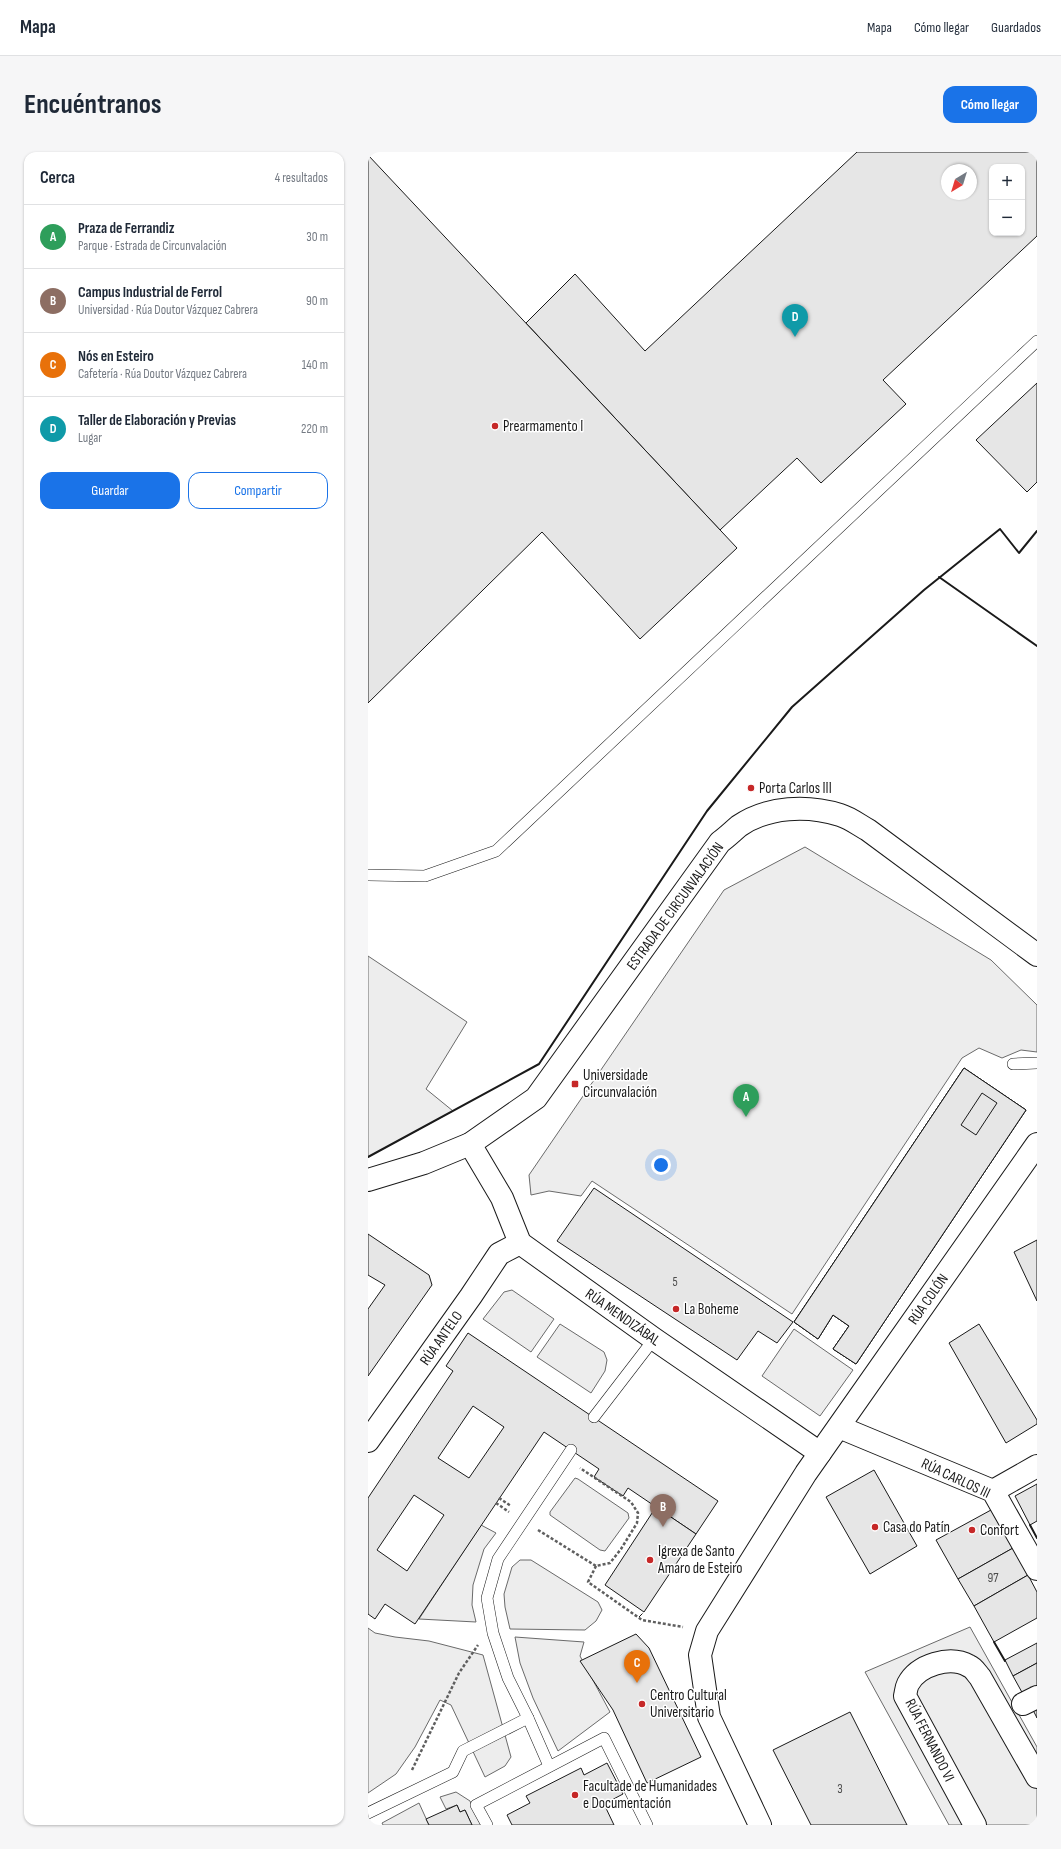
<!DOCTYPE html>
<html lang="es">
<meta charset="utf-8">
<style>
body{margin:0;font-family:"Sofia Sans Condensed",sans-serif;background:#f6f6f7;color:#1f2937}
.controls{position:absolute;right:12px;top:12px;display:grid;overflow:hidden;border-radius:8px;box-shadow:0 1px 3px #0004}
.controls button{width:36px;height:36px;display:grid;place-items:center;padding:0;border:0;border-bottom:1px solid #e0e1e3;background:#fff;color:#1f2937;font:20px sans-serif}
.compass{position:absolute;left:573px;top:12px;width:36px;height:36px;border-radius:50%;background:#fff;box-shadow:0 1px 3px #0004;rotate:218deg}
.you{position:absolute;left:293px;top:1013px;width:14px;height:14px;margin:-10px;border:3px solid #fff;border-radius:50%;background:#1a73e8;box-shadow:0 0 0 6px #1a73e833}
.badge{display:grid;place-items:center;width:26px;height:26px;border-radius:50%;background:#1a73e8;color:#fff;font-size:13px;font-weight:700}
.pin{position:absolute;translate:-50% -33px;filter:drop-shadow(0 1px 2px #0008)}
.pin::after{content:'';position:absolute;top:21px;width:14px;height:12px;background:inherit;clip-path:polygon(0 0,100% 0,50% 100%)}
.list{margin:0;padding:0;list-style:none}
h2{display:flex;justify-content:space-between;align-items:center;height:52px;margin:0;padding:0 16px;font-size:17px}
h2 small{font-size:13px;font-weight:400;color:#747a83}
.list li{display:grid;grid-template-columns:26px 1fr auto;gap:12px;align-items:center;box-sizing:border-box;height:64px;padding:0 16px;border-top:1px solid #e0e1e3}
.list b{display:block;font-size:15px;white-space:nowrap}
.list p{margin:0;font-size:13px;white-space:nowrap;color:#747a83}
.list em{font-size:13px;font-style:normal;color:#747a83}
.actions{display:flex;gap:8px;padding:12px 16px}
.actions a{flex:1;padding:9px 0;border:1px solid #1a73e8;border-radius:12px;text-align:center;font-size:14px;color:#1a73e8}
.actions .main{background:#1a73e8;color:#fff}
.map{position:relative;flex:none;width:669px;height:1673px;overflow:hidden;border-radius:12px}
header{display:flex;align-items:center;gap:24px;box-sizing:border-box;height:56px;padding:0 20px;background:#fff;border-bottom:1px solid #e0e1e3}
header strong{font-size:19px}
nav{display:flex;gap:22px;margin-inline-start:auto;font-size:14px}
.intro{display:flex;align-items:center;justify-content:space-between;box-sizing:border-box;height:96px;padding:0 24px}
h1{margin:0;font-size:28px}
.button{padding:10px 18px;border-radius:12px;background:#1a73e8;color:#fff;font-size:14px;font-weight:700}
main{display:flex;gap:24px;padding:0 24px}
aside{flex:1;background:#fff;border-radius:12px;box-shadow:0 1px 3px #0004}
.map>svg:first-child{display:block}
</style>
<header>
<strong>Mapa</strong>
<nav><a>Mapa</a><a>Cómo llegar</a><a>Guardados</a></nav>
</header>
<div class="intro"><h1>Encuéntranos</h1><a class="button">Cómo llegar</a></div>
<main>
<aside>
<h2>Cerca<small>4 resultados</small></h2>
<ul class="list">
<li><span class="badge" style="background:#2e9e5b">A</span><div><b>Praza de Ferrandiz</b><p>Parque · Estrada de Circunvalación</p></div><em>30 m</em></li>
<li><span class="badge" style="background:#8d6e63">B</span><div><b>Campus Industrial de Ferrol</b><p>Universidad · Rúa Doutor Vázquez Cabrera</p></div><em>90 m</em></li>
<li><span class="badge" style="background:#e8710a">C</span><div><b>Nós en Esteiro</b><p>Cafetería · Rúa Doutor Vázquez Cabrera</p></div><em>140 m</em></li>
<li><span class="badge" style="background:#0f9aa8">D</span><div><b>Taller de Elaboración y Previas</b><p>Lugar</p></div><em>220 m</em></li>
</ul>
<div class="actions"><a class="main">Guardar</a><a>Compartir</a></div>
</aside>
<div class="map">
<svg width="669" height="1673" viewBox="0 0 669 1673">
<rect width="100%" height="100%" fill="#fff"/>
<g fill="#ededed" stroke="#6a6a6a">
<path d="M437,695L623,808L669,853V900L653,898L634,906L611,896L594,906L424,1162L224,1029L213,1044L181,1039L163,1043L161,1023L356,738Z"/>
<path d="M0,804L99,870L58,937L85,959L0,1005Z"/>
<path d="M144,1138L186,1167L163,1200L115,1167L136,1140Z"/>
<path d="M192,1172L236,1200L239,1208L237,1219L223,1241L169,1205Z"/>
<path d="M426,1177L485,1218L452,1264L394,1224Z"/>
<path d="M207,1326L210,1327L260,1361L261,1366L237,1399L232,1398L182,1363V1360Z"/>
<path d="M113,1373L128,1381L116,1397L105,1433L104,1453L108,1470L51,1467Z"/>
<path d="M152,1408H163L230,1450L234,1458L228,1469L217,1478L142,1477L137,1455L136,1442L144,1415Z"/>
<path d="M602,1475L669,1595V1673H581L497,1520Z"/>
<path d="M0,1476L7,1481L27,1485L61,1489L115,1503L143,1605L137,1614L117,1625L83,1553L72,1548L47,1595L28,1622L0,1641Z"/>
<path d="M147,1485L216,1490L212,1504L242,1560L190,1599L165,1546L152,1511Z"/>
<path d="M88,1640L102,1649L113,1673H104L97,1658L92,1660L89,1653L78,1657L72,1645Z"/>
<path d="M51,1651L61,1673H15L14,1671Z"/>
</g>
<g fill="#e6e6e6" stroke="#1a1a1a" fill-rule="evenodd">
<path d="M489,0H669V84L515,228L538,252L453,331L429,306L352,378L158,171L207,122L277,199ZM624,15H654V81H624ZM579,18H603V42H579Z"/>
<path d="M0,3L369,396L272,487L174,380L0,551Z"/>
<path d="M669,231V330L659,340L608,288Z"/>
<path d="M596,916L658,958L488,1212L465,1197L481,1174L465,1163L450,1187L426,1170ZM502,1109L517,1119L491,1158L476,1148Z"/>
<path d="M596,916L658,958L488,1212L465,1197L481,1174L465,1163L450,1187L426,1170ZM581,990L596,1001L568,1042L553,1032ZM540,1051L556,1062L529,1102L513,1092ZM502,1109L517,1119L491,1158L476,1148Z"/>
<path d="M596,916L658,958L488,1212L465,1197L481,1174L465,1163L450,1187L426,1170ZM614,941L629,951L608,983L593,973Z"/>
<path d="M226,1036L425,1170L409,1191L390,1179L369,1208L189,1089Z"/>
<path d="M0,1082L61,1123L64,1133L0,1224V1157L17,1133L0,1123Z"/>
<path d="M669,1088V1149L646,1100Z"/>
<path d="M611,1172L669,1268V1272L638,1291L581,1191Z"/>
<path d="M100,1181L350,1349L328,1382L260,1336L255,1344L226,1325L231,1317L176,1280L47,1472L17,1452L7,1467L0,1462V1346L85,1219L78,1214ZM105,1254L136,1275L101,1326L70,1306ZM46,1343L76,1363L39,1419L9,1398Z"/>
<path d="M506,1318L549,1394L502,1422L458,1345Z"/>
<path d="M669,1332V1369L662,1373L647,1344Z"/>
<path d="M288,1355L328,1382L276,1460L237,1433Z"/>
<path d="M623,1358L645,1396L590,1427L568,1388Z"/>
<path d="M645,1396L660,1423L606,1454L590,1427Z"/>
<path d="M660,1423L669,1440V1466L626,1490L606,1454Z"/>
<path d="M268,1482L281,1496L333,1605L279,1631L245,1558L212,1509Z"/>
<path d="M669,1491V1511L645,1524L637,1508Z"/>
<path d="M669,1511V1537L656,1544L645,1524Z"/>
<path d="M669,1551V1566L663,1554Z"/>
<path d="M482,1560L539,1673H443L405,1598Z"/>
<path d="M239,1611L255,1642L236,1652L246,1673H144L139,1663L162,1651L158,1644L213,1616L216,1623Z"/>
<path d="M89,1653L92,1660L97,1658L104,1673H61L58,1667Z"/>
</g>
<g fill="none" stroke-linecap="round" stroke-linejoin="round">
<defs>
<g id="lane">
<path d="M0,723L57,724L128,699L669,189"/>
<path d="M645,912L669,911"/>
<path d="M226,1265L286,1187"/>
<path d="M181,1614L160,1566L140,1526L125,1481L119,1446L130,1407L203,1298"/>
<path d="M0,1661L85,1620L95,1599L160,1566"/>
<path d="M119,1673L108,1653L236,1586L279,1673"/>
</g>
<g id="street">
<path d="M102,992L134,1046L152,1091L286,1187L452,1301"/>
<path d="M471,1275L625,1339L669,1417"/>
<path d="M0,1289L103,1144L131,1102L152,1091"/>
<path d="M625,1339L669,1314"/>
<path d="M655,1552L669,1545"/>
<path d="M392,1673L341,1565L332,1503L339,1479L438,1321L669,992"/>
<path d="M607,1673L537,1544C538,1540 538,1536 540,1532C550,1513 582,1503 601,1514C606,1516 609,1522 612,1525L669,1625"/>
</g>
<path id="secondary" d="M0,1028L56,1011L102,992L168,946L352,690C359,685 365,679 371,674C400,654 440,653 472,663C482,666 491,673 500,678L669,803"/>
</defs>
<use href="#lane" stroke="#1a1a1a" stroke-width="12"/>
<use href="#street" stroke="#1a1a1a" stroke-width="24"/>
<use href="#secondary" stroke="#1a1a1a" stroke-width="24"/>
<g stroke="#5f5f5f" stroke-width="2.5" stroke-dasharray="3 2" stroke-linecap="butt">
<path d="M131,1346L143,1354"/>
<path d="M128,1351L141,1360"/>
<path d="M170,1378L228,1414L242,1411L253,1397L269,1371L270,1361L263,1350L212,1316"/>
<path d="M228,1414L220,1430L274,1468L315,1475"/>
<path d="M44,1618L91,1521L110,1493"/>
</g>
<use href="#lane" stroke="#fff" stroke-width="11"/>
<use href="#street" stroke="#fff" stroke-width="22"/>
<use href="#secondary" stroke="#fff" stroke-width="22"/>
<path stroke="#1a1a1a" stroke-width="1" stroke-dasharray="5 2" stroke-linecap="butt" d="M271,1465L276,1460"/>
<g stroke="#1a1a1a" stroke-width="2">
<path d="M571,425L669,494"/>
<path d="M0,1005L171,912L339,659L424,555L556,438L632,377L651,401L669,379"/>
<path d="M662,1373L669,1386"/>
<path d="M626,1490L637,1509"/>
</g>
</g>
<g fill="#c62828" stroke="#fff" stroke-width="1.5">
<circle cx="127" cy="274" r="4"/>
<circle cx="383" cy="636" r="4"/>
<rect x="203" y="928" width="8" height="8" rx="2"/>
<circle cx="308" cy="1157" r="4"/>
<circle cx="507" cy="1375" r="4"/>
<circle cx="604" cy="1378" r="4"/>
<circle cx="282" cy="1408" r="4"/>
<circle cx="274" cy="1552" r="4"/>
<circle cx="207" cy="1643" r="4"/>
</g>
<g text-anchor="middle" stroke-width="3" stroke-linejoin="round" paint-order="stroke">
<g font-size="13" fill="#4d4d4d">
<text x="307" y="1134">5</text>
<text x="625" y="1430">97</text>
<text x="472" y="1641">3</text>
</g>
<g font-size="15" fill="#1a1a1a" stroke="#fff" text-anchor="start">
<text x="135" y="279">Prearmamento I</text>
<text x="391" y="641">Porta Carlos III</text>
<text x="215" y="928">Universidade<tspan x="215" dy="17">Circunvalación</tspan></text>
<text x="316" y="1162">La Boheme</text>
<text x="515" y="1380">Casa do Patín</text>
<text x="612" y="1383">Confort</text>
<text x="290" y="1404">Igrexa de Santo<tspan x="290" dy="17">Amaro de Esteiro</tspan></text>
<text x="282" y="1548">Centro Cultural<tspan x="282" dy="17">Universitario</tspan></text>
<text x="215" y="1639">Facultade de Humanidades<tspan x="215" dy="17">e Documentación</tspan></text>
</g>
<g font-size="15" fill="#1a1a1a" stroke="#fff">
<text transform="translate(307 754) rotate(-54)" y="5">ESTRADA DE CIRCUNVALACIÓN</text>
<text transform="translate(560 1147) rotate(-55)" y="5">RÚA COLÓN</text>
<text transform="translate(255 1165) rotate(35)" y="5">RÚA MENDIZÁBAL</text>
<text transform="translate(73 1186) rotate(-55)" y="5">RÚA ANTELO</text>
<text transform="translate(588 1326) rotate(25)" y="5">RÚA CARLOS III</text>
<text transform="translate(562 1588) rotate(63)" y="5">RÚA FERNANDO VI</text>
</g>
</g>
</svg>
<div class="controls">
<button>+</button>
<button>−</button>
</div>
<svg class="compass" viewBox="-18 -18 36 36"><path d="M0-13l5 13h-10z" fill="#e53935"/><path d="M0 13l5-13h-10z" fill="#747a83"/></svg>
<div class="you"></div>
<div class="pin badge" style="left:378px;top:965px;background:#2e9e5b">A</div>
<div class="pin badge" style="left:295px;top:1375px;background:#8d6e63">B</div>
<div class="pin badge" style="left:269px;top:1531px;background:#e8710a">C</div>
<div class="pin badge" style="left:427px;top:185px;background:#0f9aa8">D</div>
</div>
</main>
